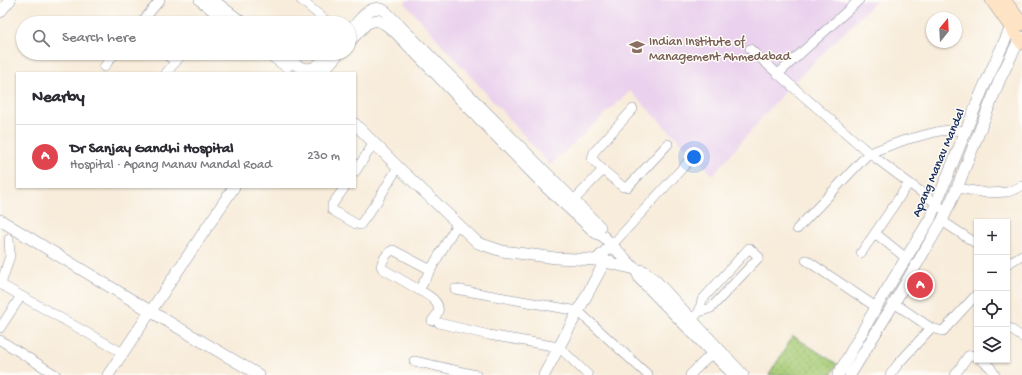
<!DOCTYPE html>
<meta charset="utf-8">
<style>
body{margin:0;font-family:"Gochi Hand",sans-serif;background:#f7f7f7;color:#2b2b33}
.controls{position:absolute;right:12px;bottom:12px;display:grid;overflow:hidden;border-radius:0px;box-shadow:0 1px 3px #0004}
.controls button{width:36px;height:36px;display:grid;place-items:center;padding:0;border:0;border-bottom:1px solid #e1e1e2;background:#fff;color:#2b2b33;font:20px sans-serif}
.compass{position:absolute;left:926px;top:12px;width:36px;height:36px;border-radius:50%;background:#fff;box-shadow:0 1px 3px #0004;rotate:18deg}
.you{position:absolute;left:694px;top:157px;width:14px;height:14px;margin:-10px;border:3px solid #fff;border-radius:50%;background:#1a73e8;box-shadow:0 0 0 6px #1a73e833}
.badge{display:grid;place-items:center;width:26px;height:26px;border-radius:50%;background:#0f766e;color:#fff;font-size:13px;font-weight:700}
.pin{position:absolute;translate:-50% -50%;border:2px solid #fff;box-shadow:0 1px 4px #0006}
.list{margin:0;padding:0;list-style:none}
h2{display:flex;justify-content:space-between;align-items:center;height:52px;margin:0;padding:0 16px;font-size:17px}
h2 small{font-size:13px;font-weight:400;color:#7c7c81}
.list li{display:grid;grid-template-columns:26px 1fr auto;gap:12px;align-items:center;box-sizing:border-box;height:64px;padding:0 16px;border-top:1px solid #e1e1e2}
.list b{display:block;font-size:15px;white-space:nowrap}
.list p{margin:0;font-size:13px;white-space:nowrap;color:#7c7c81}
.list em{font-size:13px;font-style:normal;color:#7c7c81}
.icon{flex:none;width:22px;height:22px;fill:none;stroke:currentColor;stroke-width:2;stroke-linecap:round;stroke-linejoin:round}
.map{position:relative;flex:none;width:1022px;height:375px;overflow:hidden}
.search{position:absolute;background:#fff;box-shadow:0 1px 3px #0004;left:16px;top:16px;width:340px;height:44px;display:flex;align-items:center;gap:10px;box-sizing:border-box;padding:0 14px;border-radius:22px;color:#7c7c81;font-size:15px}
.panel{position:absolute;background:#fff;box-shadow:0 1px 3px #0004;left:16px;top:72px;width:340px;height:116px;border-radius:0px}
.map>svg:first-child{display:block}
</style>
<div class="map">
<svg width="1022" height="375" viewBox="0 0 1022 375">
<defs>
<pattern id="green-dots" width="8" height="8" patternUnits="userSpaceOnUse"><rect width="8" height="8" fill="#a8cc76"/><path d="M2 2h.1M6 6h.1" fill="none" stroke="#88a664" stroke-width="1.8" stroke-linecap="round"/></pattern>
</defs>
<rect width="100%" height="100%" fill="#fdfcf7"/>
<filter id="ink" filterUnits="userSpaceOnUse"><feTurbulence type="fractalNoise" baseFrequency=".025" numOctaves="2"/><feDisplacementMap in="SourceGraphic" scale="8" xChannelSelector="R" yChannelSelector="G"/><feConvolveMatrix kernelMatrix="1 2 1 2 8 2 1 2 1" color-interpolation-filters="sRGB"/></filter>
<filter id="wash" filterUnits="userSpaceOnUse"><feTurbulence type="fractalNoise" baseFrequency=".012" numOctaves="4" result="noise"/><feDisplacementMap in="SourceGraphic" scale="16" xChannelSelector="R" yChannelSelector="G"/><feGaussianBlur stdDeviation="0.9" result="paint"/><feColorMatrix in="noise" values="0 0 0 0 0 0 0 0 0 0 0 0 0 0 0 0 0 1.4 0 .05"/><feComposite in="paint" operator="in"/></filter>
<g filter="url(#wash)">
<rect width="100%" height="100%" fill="#f8ecda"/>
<path fill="#ead1ed" d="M407,0H877L784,92L713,175L630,91L550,165L405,3Z"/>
<path fill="url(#green-dots)" stroke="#627e6a" d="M793,336L837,364L831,375H769Z"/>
</g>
<g filter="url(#ink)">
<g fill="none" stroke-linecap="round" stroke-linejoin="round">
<defs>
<g id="minor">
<path d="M301,0L329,23"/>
<path d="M859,0L778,74L869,153L937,204L946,212"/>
<path d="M141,23L160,0"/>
<path d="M208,23L217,13"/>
<path d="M750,49L778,74"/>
<path d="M164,53L176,62"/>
<path d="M104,67L115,53"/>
<path d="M166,73L183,53"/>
<path d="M603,170L623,187H628L668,144"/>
<path d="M355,172L374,143"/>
<path d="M345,187L332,205V210L356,224L360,225L378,200L398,167"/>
<path d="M957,188L987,193L1008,192L1022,186"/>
<path d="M573,201L603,170L592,159L594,152L633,109"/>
<path d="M942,221L977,244"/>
<path d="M797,229L869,153L905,140L940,131L952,130L966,131"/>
<path d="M875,233L909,183"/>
<path d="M612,245L687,163"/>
<path d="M861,253L875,233L906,258"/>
<path d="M806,260L876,307"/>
<path d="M1007,264L1022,255"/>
<path d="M431,270L393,250C387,252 383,260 381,266L383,269L419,290L457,224"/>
<path d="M0,284L123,353"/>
<path d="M1,284L10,256L9,239"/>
<path d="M455,289L578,311L648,375"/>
<path d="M419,290C426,294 441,301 438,312C437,315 434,318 432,321"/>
<path d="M692,319L699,312L702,300L749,248L759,257L711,308L699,312"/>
<path d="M439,323L489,335L559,347L588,375"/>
<path d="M0,328L21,296"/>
<path d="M931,328L943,331L977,294"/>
<path d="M1009,328L1022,337"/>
<path d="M0,340L56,375"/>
<path d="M981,360L990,367L995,375"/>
<path d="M414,361L476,375"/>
<path d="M690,375L716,349"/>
<path d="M890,375L898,364L931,328L894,303"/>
<path d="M955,375L968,356L971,355L977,357"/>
</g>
<g id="tertiary">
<path d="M200,0L229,23"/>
<path d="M213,0L243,23"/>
<path d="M0,12L10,0"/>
<path d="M353,27C362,18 371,2 385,11L600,227"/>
<path d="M349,42L367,23L377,20L385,24L395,32L547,188L596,233L603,236L636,270L640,279L734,375"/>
<path d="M268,53L287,67"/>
<path d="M281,53C291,61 305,76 318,65C322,62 326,57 329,53"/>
<path d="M321,73L339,53"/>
<path d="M355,124L398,167L478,243L502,251L556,258L596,260L644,271L656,281L743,375"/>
<path d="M0,220L150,311L259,375"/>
<path d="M596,260L612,245"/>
<path d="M108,375L234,187"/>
<path d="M544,375L604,263L610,261"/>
<path d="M838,375L875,309L930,219L982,91L1011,27L1016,24"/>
<path d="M850,375L894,303L942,221L957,188L1000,79L1019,40L1022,37"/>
</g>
<g id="secondary">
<path d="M992,0L1022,43"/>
<path d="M1004,0L1022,24"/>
</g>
</defs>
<use href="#minor" stroke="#8a8e9c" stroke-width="10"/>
<use href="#tertiary" stroke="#8a8e9c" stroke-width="12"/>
<use href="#secondary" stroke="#8a8e9c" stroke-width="14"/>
<use href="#minor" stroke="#fff" stroke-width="9"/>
<use href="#tertiary" stroke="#fff" stroke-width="11"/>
<use href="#secondary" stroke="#fee4c5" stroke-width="13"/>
</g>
</g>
<defs>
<symbol id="university-bare" viewBox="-9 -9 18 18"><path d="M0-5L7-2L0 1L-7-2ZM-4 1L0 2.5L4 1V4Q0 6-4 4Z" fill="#8d6e63" stroke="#fdfcf7" stroke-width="2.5" paint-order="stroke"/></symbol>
</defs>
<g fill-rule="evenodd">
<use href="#university-bare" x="626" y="36" width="22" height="22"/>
</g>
<g text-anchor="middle" stroke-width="3" stroke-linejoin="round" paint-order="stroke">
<g font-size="13" fill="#785e54" stroke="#fdfcf7" text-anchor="start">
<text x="649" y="45">Indian Institute of<tspan x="649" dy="15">Management Ahmedabad</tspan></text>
</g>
<g font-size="13" fill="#1b2f5e" stroke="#fdfcf7">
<text transform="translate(937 162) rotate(-67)" y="5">Apang Manav Mandal</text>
</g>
</g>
</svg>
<div class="controls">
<button>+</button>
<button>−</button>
<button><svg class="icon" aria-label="locate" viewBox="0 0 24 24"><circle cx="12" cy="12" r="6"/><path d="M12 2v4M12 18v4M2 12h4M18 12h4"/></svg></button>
<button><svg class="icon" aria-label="layers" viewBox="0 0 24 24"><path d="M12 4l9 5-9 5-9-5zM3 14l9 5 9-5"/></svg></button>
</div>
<svg class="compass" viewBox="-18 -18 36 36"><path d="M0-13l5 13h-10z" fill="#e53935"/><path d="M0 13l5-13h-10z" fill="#7c7c81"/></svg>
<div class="you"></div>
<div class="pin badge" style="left:920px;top:285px;background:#e0444e">A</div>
<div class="search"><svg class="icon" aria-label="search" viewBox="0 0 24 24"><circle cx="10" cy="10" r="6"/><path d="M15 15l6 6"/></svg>Search here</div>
<section class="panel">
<h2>Nearby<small></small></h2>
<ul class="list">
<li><span class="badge" style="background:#e0444e">A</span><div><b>Dr Sanjay Gandhi Hospital</b><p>Hospital · Apang Manav Mandal Road</p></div><em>230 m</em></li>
</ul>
</section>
</div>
